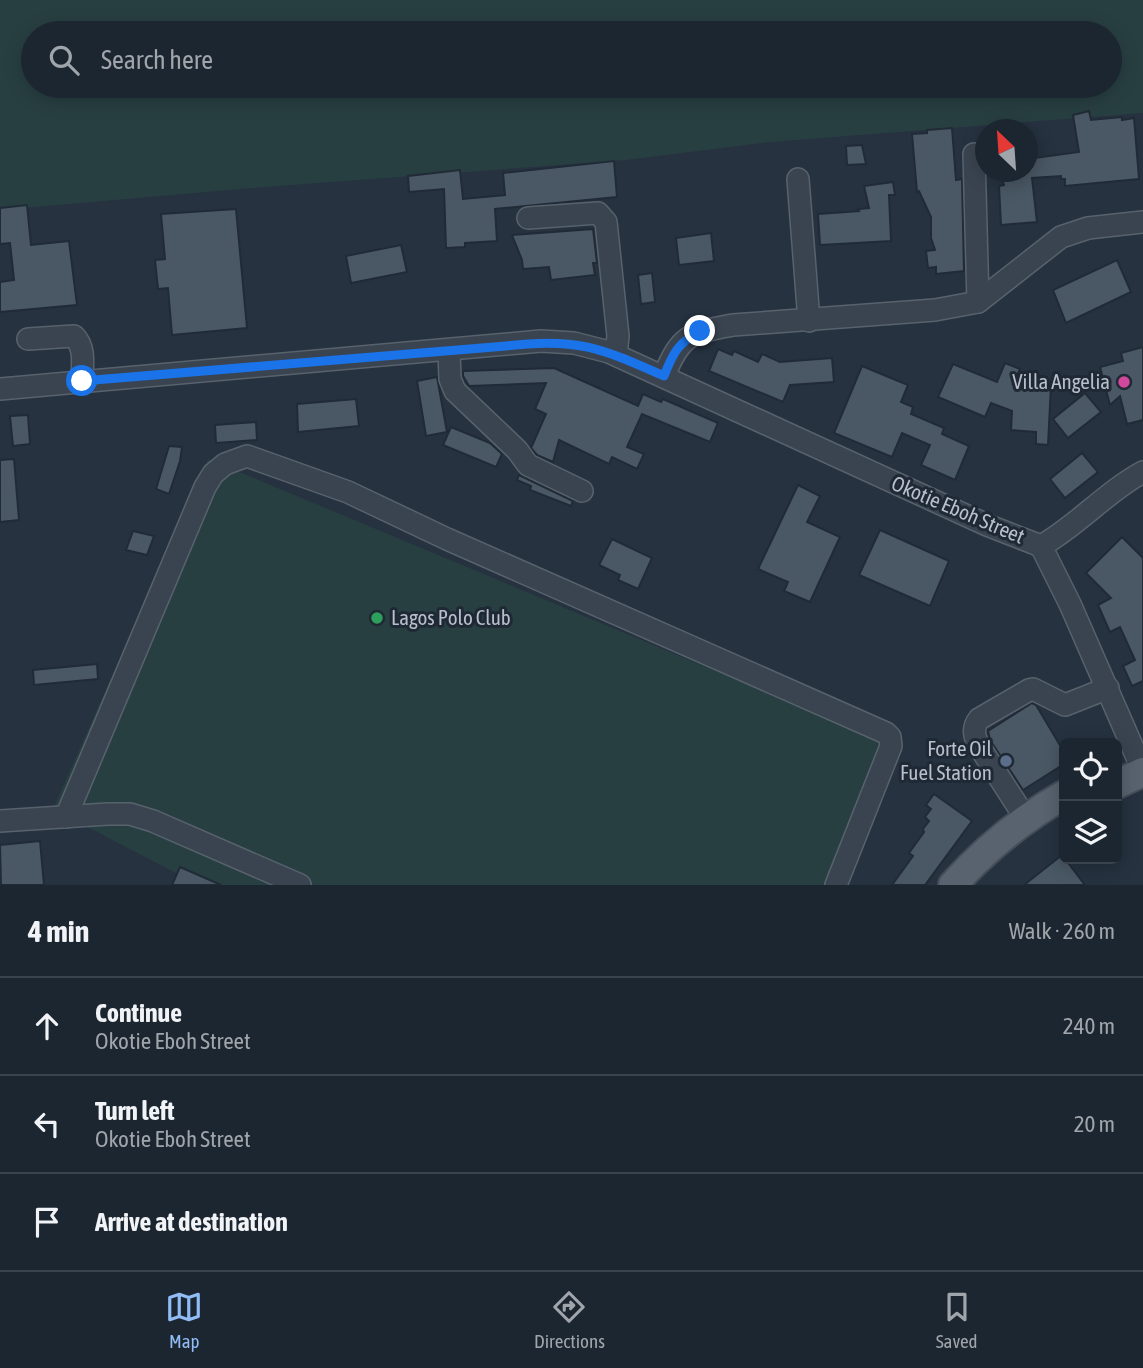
<!DOCTYPE html>
<meta charset="utf-8">
<style>
body{margin:0;font-family:"Asap Condensed",sans-serif;background:#29323c;color:#f1f3f6}
.controls{position:absolute;right:21px;bottom:21px;display:grid;overflow:hidden;border-radius:10px;box-shadow:0 4px 18px #0003}
.controls button{width:63px;height:63px;display:grid;place-items:center;padding:0;border:0;border-bottom:2px solid #3a434c;background:#1c2630;color:#f1f3f6;font:35px sans-serif}
.compass{position:absolute;left:975px;top:119px;width:63px;height:63px;border-radius:50%;background:#1c2630;box-shadow:0 4px 18px #0003;rotate:335deg}
.stop{position:absolute;width:21px;height:21px;margin:-16px;border:5px solid #1a73e8;border-radius:50%;background:#fff}
.stop.end{background:#1a73e8;border-color:#fff;box-shadow:0 2px 7px #0008}
.list{margin:0;padding:0;list-style:none}
h2{display:flex;justify-content:space-between;align-items:center;height:91px;margin:0;padding:0 28px;font-size:30px}
h2 small{font-size:23px;font-weight:400;color:#a0a5ab}
.list li{display:grid;grid-template-columns:46px 1fr auto;gap:21px;align-items:center;box-sizing:border-box;height:98px;padding:0 28px;border-top:2px solid #3a434c}
.list b{display:block;font-size:26px;white-space:nowrap}
.list p{margin:0;font-size:23px;white-space:nowrap;color:#a0a5ab}
.list em{font-size:23px;font-style:normal;color:#a0a5ab}
.icon{flex:none;width:38px;height:38px;fill:none;stroke:currentColor;stroke-width:2;stroke-linecap:round;stroke-linejoin:round}
.map{position:relative;flex:none;width:1143px;height:885px;overflow:hidden}
.search{position:absolute;background:#1c2630;box-shadow:0 4px 18px #0003;left:21px;right:21px;top:21px;height:77px;display:flex;align-items:center;gap:18px;box-sizing:border-box;padding:0 24px;border-radius:38px;color:#a0a5ab;font-size:26px}
.sheet{height:385px;background:#1c2630}
nav{display:flex;justify-content:space-around;align-items:center;box-sizing:border-box;height:98px;border-top:2px solid #3a434c;background:#1c2630;font-size:19px;color:#a0a5ab}
nav a{display:grid;justify-items:center;gap:4px}
nav .on{color:#91bcf5}
.map>svg:first-child{display:block}
</style>
<div class="map">
<svg width="1143" height="885" viewBox="0 0 1143 885">
<rect width="100%" height="100%" fill="#263240"/>
<g fill="#283f41" fill-rule="evenodd">
<path d="M0,0H1143V113L770,142L626,160L252,188L0,210ZM33,33H1110V86H33Z"/>
<path d="M208,459L881,740L829,885H199L53,809Z"/>
</g>
<g fill="#4a5865" stroke="#212b37" stroke-width="2">
<path d="M1089,111L1091,120L1122,117V120L1134,118L1139,179L1065,186V179H1061V176L1032,178L1037,222L1001,225L999,186L1004,185L1000,172H1027V159L1079,152L1073,115Z"/>
<path d="M952,128L956,180L962,179L964,271L936,274V267L928,268L926,251L935,250L931,238V217L919,191L917,192L912,134L927,133V130Z"/>
<path d="M862,145L866,164L847,165L846,146Z"/>
<path d="M614,161L617,197L495,209L497,241L465,243V247L446,248L444,189L409,192L408,176L460,170L463,199L505,195L503,173Z"/>
<path d="M893,182L895,195H889L891,241L820,245L818,214L859,211L858,209L869,208L864,186Z"/>
<path d="M27,205L31,245L69,241L77,305L0,312V282L14,280L10,243L0,244V208Z"/>
<path d="M236,209L247,328L172,335L168,288L158,289L155,260L165,259L161,214Z"/>
<path d="M593,229L597,263H593L595,275L551,280L549,267L523,269L522,260L512,235Z"/>
<path d="M711,233L714,261L679,265L676,238Z"/>
<path d="M401,245L407,272L351,283L346,256Z"/>
<path d="M1117,260L1131,292L1066,323L1053,290Z"/>
<path d="M652,273L655,302L641,304L638,275Z"/>
<path d="M1143,347V420L1127,424L1120,396L1110,405L1100,367L1123,361L1121,353Z"/>
<path d="M718,349L732,355L734,351L758,362L762,354L780,362L832,358L834,382L790,385L783,402L709,371Z"/>
<path d="M1005,363L1020,369L1013,384L1051,385L1048,445L1036,444V432L1011,430L1012,411L991,403L985,417L938,397L953,364L997,382Z"/>
<path d="M862,366L908,385L901,402L913,407L911,414L944,428L942,434L969,446L955,480L921,465L930,445L902,433L892,457L834,433Z"/>
<path d="M554,368L638,406L643,394L661,402L663,399L718,423L710,442L642,414L627,447L644,454L637,469L612,457L609,464L559,440L553,462L537,455L531,448L546,414L535,409L546,383L469,386L463,376V371Z"/>
<path d="M437,377L447,432L426,436L417,381Z"/>
<path d="M1085,393L1101,412L1068,438L1053,419Z"/>
<path d="M356,399L359,426L298,432L297,404Z"/>
<path d="M28,415L30,444L13,446L10,416Z"/>
<path d="M256,422L257,440L216,443L215,425Z"/>
<path d="M451,427L490,443L502,454L496,467L443,445Z"/>
<path d="M169,446L182,447L180,461L169,494L156,489Z"/>
<path d="M1082,453L1098,472L1065,498L1050,479Z"/>
<path d="M14,459L19,520L0,522V460Z"/>
<path d="M519,475L573,501L571,506L530,490L531,486L517,480Z"/>
<path d="M798,485L820,496L807,522L840,537L810,602L784,591L788,582L758,569Z"/>
<path d="M880,530L949,561L930,606L859,575Z"/>
<path d="M133,531L154,536L147,555L126,550Z"/>
<path d="M1122,537L1143,558V681L1132,686L1123,666L1135,660L1120,627L1110,632L1098,605L1111,598L1086,573Z"/>
<path d="M612,539L652,558L638,589L618,580L620,575L599,565Z"/>
<path d="M97,664L98,679L34,685L33,670Z"/>
<path d="M1032,703L1036,705L1064,752V764L1023,790L990,740L988,731Z"/>
<path d="M934,794L972,821L925,885H892L913,856L909,853L924,832L923,829L929,821L925,817L931,809L926,805Z"/>
<path d="M40,841L44,885H1L0,845Z"/>
<path d="M1062,855L1085,885H1024Z"/>
<path d="M180,867L221,885H172Z"/>
</g>
<g fill="none" stroke-linecap="round" stroke-linejoin="round">
<defs>
<g id="minor">
<path d="M974,154L978,302"/>
<path d="M798,179L809,321"/>
<path d="M528,218L598,213L606,222L618,336L616,355"/>
<path d="M28,339L74,336C86,348 82,365 82,381"/>
<path d="M449,351L450,379L455,391L517,450L528,465L582,491"/>
<path d="M664,376C681,334 690,333 733,325L935,310L978,302L1061,237L1088,228L1143,222"/>
<path d="M0,389L541,341L574,343L609,352L987,525L1041,546L1070,604L1143,771"/>
<path d="M1041,546C1078,525 1106,492 1143,472"/>
<path d="M66,817L205,487L213,474L225,464L247,456L348,492L447,539L886,733L890,737L891,746L836,885"/>
<path d="M1026,819L979,746C974,736 972,728 979,719L1029,690L1033,689L1065,705L1108,688"/>
<path d="M0,821L108,814H130L153,821L300,885"/>
</g>
<g id="major">
<path d="M1117,784L1143,772"/>
<path d="M953,885C985,849 1022,819 1064,795"/>
</g>
</defs>
<use href="#minor" stroke="#58626d" stroke-width="24"/>
<use href="#major" stroke="#444d59" stroke-width="32"/>
<use href="#minor" stroke="#3a4450" stroke-width="21"/>
<use href="#major" stroke="#58636f" stroke-width="28"/>
</g>
<g fill="none" stroke-linecap="round" stroke-linejoin="round">
<path stroke="#1a73e8" stroke-width="9" d="M82,381L506,346C576,337 601,348 664,376C673,353 678,343 700,331"/>
</g>
<circle fill="#d1479c" stroke="#1f2935" stroke-width="2.5" cx="1124" cy="382" r="7"/>
<circle fill="#2e9e5b" stroke="#1f2935" stroke-width="2.5" cx="377" cy="618" r="7"/>
<circle fill="#5c6f8a" stroke="#1f2935" stroke-width="2.5" cx="1006" cy="761" r="7"/>
<g text-anchor="middle" stroke-width="6" stroke-linejoin="round" paint-order="stroke">
<g font-size="21" fill="#b7bfca" stroke="#1f2935" text-anchor="end">
<text x="1110" y="389">Villa Angelia</text>
<text x="391" y="625" text-anchor="start">Lagos Polo Club</text>
<text x="992" y="756">Forte Oil<tspan x="992" dy="24">Fuel Station</tspan></text>
</g>
<g font-size="21" fill="#b7bfca" stroke="#1f2935">
<text transform="translate(958 510) rotate(23)" y="7">Okotie Eboh Street</text>
</g>
</g>
</svg>
<div class="controls">
<button><svg class="icon" aria-label="locate" viewBox="0 0 24 24"><circle cx="12" cy="12" r="6"/><path d="M12 2v4M12 18v4M2 12h4M18 12h4"/></svg></button>
<button><svg class="icon" aria-label="layers" viewBox="0 0 24 24"><path d="M12 4l9 5-9 5-9-5zM3 14l9 5 9-5"/></svg></button>
</div>
<svg class="compass" viewBox="-18 -18 36 36"><path d="M0-13l5 13h-10z" fill="#e53935"/><path d="M0 13l5-13h-10z" fill="#a0a5ab"/></svg>
<div class="stop" style="left:82px;top:381px"></div>
<div class="stop end" style="left:700px;top:331px"></div>
<div class="search"><svg class="icon" aria-label="search" viewBox="0 0 24 24"><circle cx="10" cy="10" r="6"/><path d="M15 15l6 6"/></svg>Search here</div>
</div>
<section class="sheet">
<h2>4 min<small>Walk · 260 m</small></h2>
<ul class="list">
<li><svg class="icon" aria-label="ahead" viewBox="0 0 24 24"><path d="M12 20V5M6 11l6-6 6 6"/></svg><div><b>Continue</b><p>Okotie Eboh Street</p></div><em>240 m</em></li>
<li><svg class="icon" aria-label="left" viewBox="0 0 24 24"><path d="M17 20v-9H6M10 6l-5 5 5 5"/></svg><div><b>Turn left</b><p>Okotie Eboh Street</p></div><em>20 m</em></li>
<li><svg class="icon" aria-label="arrive" viewBox="0 0 24 24"><path d="M6 21V4h12l-3 4 3 4H6"/></svg><div><b>Arrive at destination</b></div></li>
</ul>
</section>
<nav>
<a class="on"><svg class="icon" aria-label="map" viewBox="0 0 24 24"><path d="M3 6l6-2 6 2 6-2v14l-6 2-6-2-6 2zM9 4v14M15 6v14"/></svg>Map</a>
<a><svg class="icon" aria-label="directions" viewBox="0 0 24 24"><path d="M12 3l9 9-9 9-9-9zM9 14v-3h6M13 9l2 2-2 2"/></svg>Directions</a>
<a><svg class="icon" aria-label="saved" viewBox="0 0 24 24"><path d="M7 4h10v16l-5-4-5 4z"/></svg>Saved</a>
</nav>
